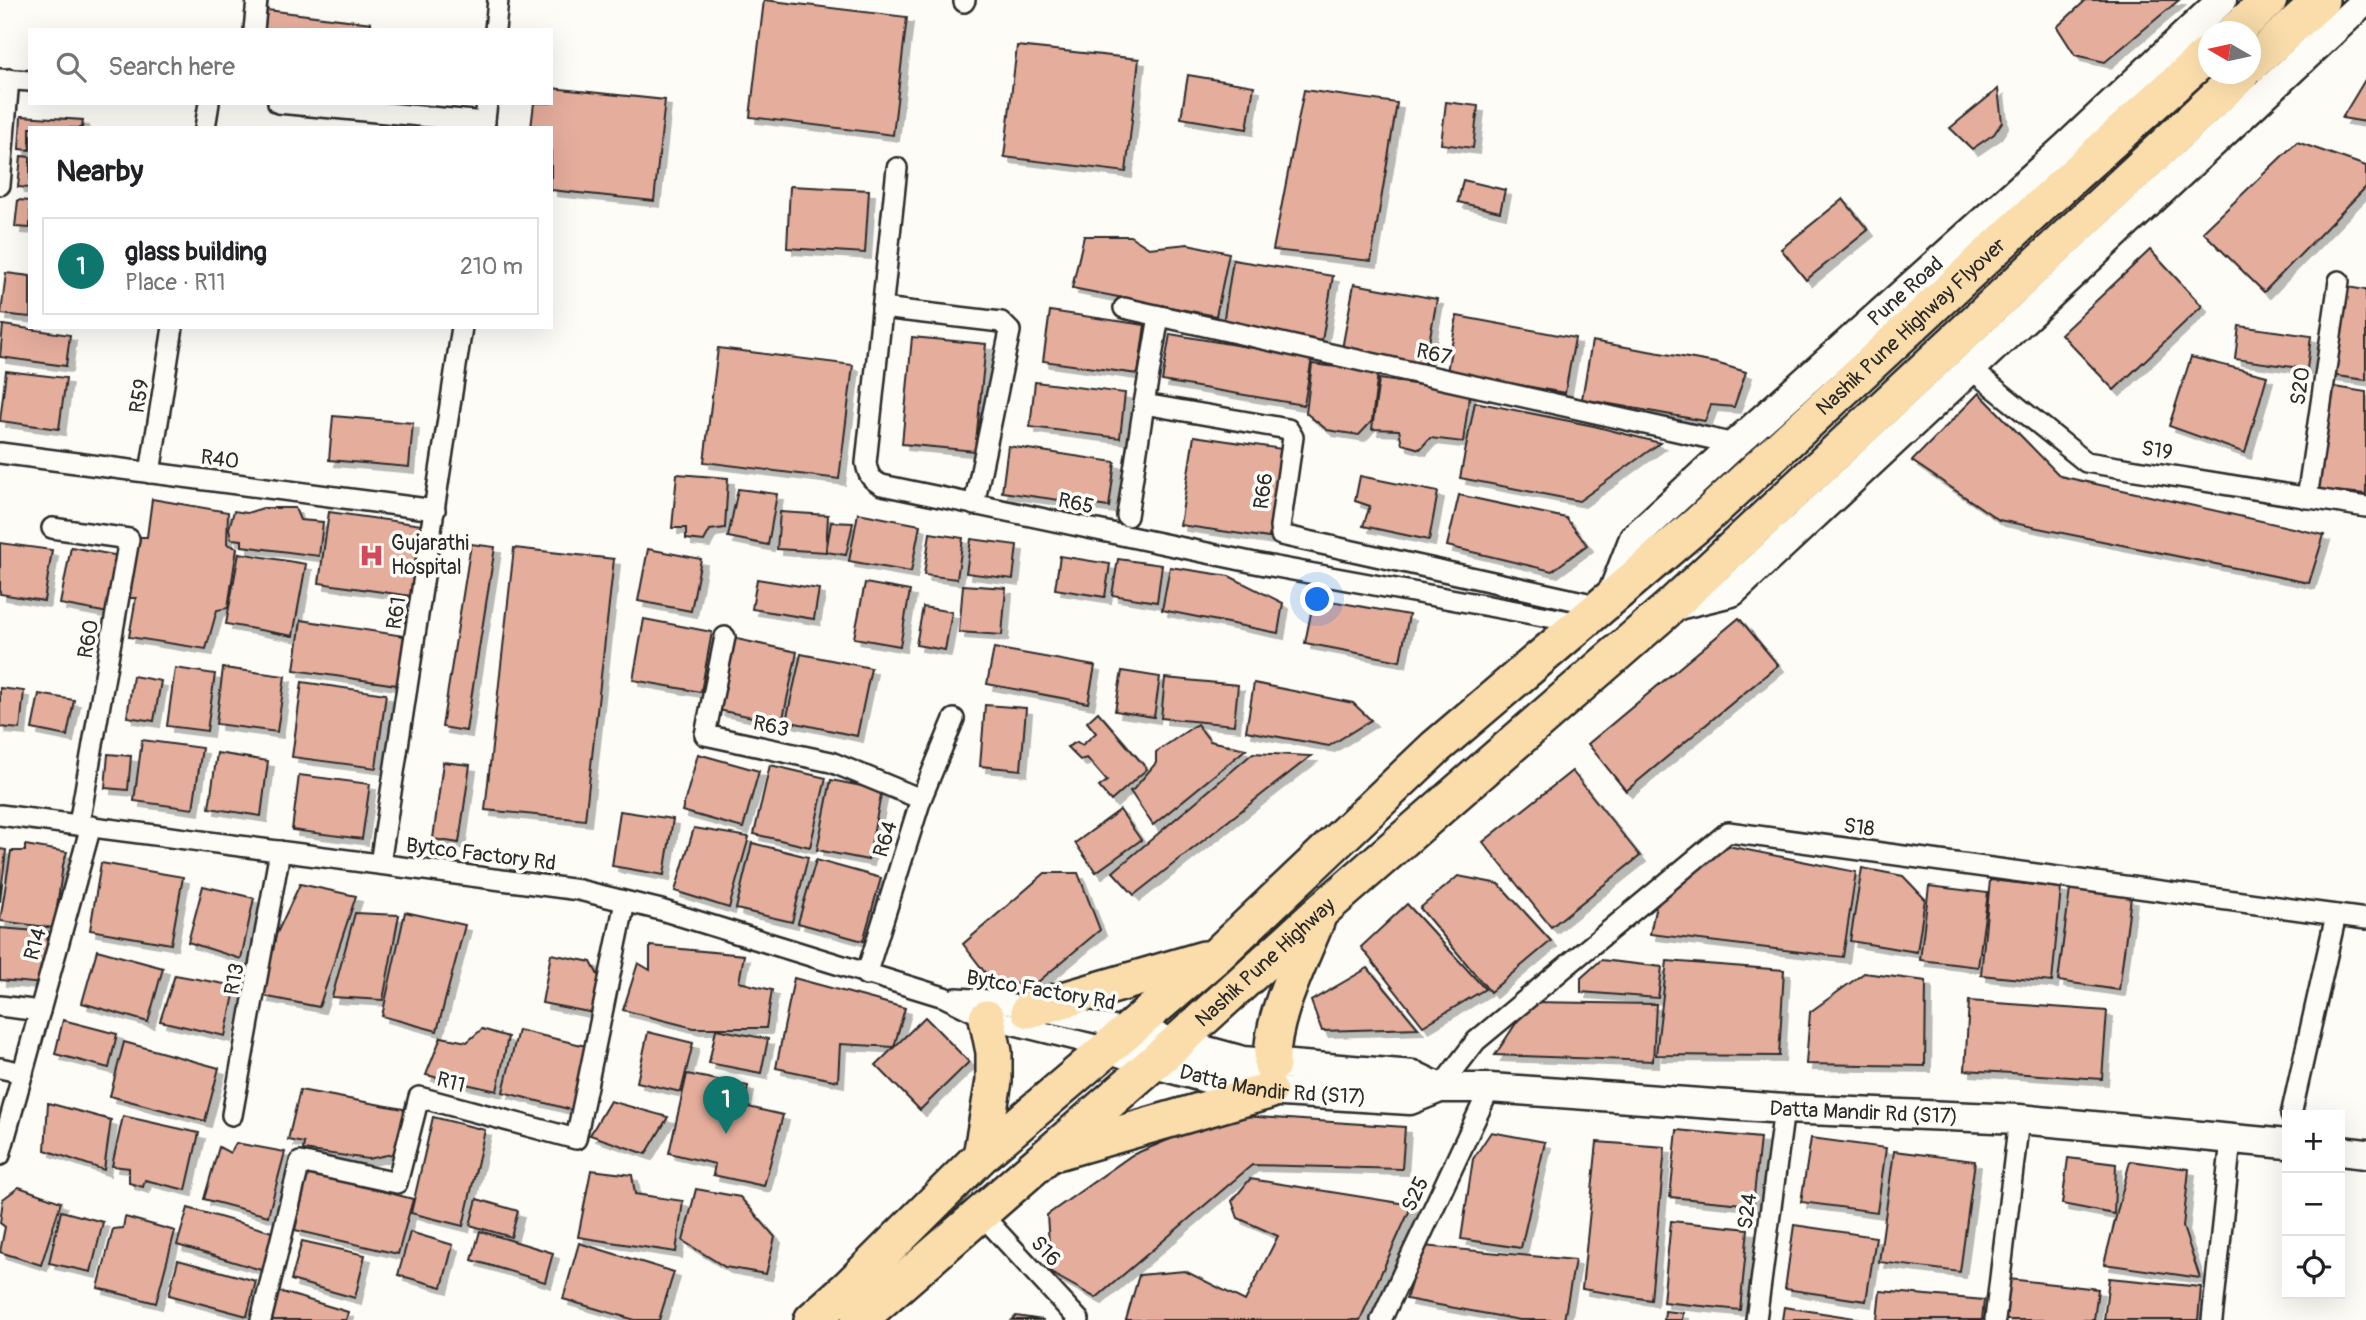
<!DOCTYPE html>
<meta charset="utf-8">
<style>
body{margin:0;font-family:Pangolin,sans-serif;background:#f6f6f6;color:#202124}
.controls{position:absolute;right:21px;bottom:21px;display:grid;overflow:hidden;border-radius:0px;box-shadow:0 7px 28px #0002}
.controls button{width:63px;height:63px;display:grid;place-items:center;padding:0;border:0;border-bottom:2px solid #e0e0e0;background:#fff;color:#202124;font:35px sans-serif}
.compass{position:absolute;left:2198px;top:21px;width:63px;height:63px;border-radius:50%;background:#fff;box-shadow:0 7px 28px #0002;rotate:279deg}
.you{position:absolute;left:1318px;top:600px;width:24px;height:24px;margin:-18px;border:5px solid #fff;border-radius:50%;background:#1a73e8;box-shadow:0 0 0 10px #1a73e833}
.badge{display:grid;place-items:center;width:46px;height:46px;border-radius:50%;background:#0f766e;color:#fff;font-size:23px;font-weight:700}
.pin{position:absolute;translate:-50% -58px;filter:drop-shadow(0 2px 4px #0008)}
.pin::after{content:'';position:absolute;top:37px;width:24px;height:21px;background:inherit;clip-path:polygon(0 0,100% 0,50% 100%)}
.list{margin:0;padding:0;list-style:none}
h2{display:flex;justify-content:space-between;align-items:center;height:91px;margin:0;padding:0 28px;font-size:30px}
h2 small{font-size:23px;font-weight:400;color:#757577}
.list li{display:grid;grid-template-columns:46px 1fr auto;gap:21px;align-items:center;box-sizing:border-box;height:98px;margin:0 14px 14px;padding:0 14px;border:2px solid #e0e0e0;border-radius:0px}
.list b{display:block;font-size:26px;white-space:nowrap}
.list p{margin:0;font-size:23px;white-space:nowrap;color:#757577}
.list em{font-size:23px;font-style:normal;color:#757577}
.icon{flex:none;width:38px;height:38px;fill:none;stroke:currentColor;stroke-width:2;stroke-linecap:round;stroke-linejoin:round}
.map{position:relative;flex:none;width:2366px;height:1320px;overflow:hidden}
.search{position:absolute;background:#fff;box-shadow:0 7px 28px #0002;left:28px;top:28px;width:525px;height:77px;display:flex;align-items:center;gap:18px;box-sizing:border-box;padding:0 24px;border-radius:0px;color:#757577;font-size:26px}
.panel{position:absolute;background:#fff;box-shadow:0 7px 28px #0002;left:28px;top:126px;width:525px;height:203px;border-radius:0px}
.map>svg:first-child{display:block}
</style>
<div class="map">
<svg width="2366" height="1320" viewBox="0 0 2366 1320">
<defs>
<filter id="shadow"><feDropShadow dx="6" dy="6" stdDeviation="0" flood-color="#0004"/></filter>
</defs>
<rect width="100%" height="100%" fill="#fdfcf7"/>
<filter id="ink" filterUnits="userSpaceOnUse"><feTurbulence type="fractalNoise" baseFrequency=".0143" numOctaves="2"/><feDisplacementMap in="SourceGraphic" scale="14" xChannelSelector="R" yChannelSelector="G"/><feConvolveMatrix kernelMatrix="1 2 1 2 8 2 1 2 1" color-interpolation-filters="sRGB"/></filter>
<g filter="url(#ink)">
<g fill="#e5ad9c" stroke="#2b2b2b" stroke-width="2" filter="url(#shadow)">
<path d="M764,0L907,17L893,135L750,117Z"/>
<path d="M2086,0H2179L2105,62L2075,55L2057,27Z"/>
<path d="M267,10L371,23V30H264Z"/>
<path d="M1017,46L1139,59L1126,172L1004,157Z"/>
<path d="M1188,75L1254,86L1247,129L1181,118Z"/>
<path d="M2366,78V122L2342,118Z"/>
<path d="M551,88L665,100L654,201L551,190V128H531L534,103H551Z"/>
<path d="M1998,89L2002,122L1994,134L1972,149L1950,128Z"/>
<path d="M1304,90L1397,103L1371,261L1273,250Z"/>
<path d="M1446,102L1478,106L1473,148L1441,144Z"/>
<path d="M21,116L83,120L82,128H30V150L19,149Z"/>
<path d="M2297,142L2366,166V187L2264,292L2203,232Z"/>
<path d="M21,156L30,157V188L18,187Z"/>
<path d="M1463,180L1505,190L1500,212L1458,202Z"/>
<path d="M790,186L869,190L865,253L787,248Z"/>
<path d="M1843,199L1868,230L1806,280L1781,249Z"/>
<path d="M18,200L30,201V228L15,227Z"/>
<path d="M1084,236H1130L1149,248L1188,244L1229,253L1216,316L1072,288Z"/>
<path d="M2150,250L2202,306L2114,390L2061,334Z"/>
<path d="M1233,260L1333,276L1322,341L1223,324Z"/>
<path d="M6,273L30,276V317L1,314Z"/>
<path d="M1354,284L1437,299L1425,364L1342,349Z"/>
<path d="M2341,286L2366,290V380L2329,375Z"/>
<path d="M1050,311L1145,325L1138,374L1043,361Z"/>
<path d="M1457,316L1575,338L1565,393L1447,372Z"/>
<path d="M3,325L70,335L66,366L0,357Z"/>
<path d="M2239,326L2311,336L2307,369L2235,359Z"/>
<path d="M1170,334L1312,358L1304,405L1162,381Z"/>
<path d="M912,337L986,344L975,451L902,444Z"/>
<path d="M1592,341L1716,363L1746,372L1734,407L1711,405L1705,421L1582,399Z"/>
<path d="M718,348L853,365L839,479L704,462Z"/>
<path d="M2191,357L2267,376L2245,453L2169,426Z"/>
<path d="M1312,364L1378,372L1372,421L1359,435L1327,430L1306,413Z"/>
<path d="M6,371L66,378L59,429L0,421Z"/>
<path d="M1379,379L1470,392L1463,442L1430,438L1420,449L1402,444L1399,430L1372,429Z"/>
<path d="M1035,382L1125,393L1120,438L1030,427Z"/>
<path d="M2329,386L2366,392V494L2314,489Z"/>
<path d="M1979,393L2060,476L2324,535L2309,583L1999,520L1912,461Z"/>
<path d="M1475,402L1594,426L1660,443L1579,501L1460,478Z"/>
<path d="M333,416L413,423L409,467L329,460Z"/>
<path d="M1194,436L1282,449L1269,538L1180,525Z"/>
<path d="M1008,446L1115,462L1109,507L1002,492Z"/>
<path d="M677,474L728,478L725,528L710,530L704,541L686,539V528H672Z"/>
<path d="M1360,476L1438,492L1429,540L1363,526L1370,506L1355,501Z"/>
<path d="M738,489L777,494L768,545L728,537Z"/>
<path d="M1459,495L1566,518L1587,545L1552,571L1447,546Z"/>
<path d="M152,499L228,512L227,544L237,548L228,608L217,610L206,649L129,637L136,598H128L139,537H147Z"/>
<path d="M263,508H295L300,520L323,522L319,556L242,546V540L231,539L229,528L234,511L247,513Z"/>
<path d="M329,512L422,525L411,596L319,583Z"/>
<path d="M780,512L828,515L826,552L777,549Z"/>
<path d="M858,513L920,525L911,572L849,561Z"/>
<path d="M831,522L853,523L846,555L826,552Z"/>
<path d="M930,533L963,538L957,579L924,575Z"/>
<path d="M971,539L1017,545L1013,579L966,573Z"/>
<path d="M0,543L52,550L44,601L0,594Z"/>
<path d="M471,544L495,547L466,731L442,727Z"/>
<path d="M71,547L125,557L114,614L60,604Z"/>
<path d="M514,548L614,559L585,820L485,810Z"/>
<path d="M648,549L701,559L691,611L638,601Z"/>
<path d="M239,553L306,564L293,636L226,624Z"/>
<path d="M1060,556L1110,564L1105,597L1055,589Z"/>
<path d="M1118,559L1162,565L1157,602L1112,595Z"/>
<path d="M1170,567L1229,576L1283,603L1278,633L1162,610Z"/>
<path d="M757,579L819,589L814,619L752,609Z"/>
<path d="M865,583L910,591L900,646L854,638Z"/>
<path d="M963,585L1006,588L1002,635L959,632Z"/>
<path d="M1314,598L1409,615L1400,661L1305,643Z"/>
<path d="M923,607L952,612L945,650L916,645Z"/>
<path d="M1739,618L1778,665L1626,791L1588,744Z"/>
<path d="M644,619L712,632L701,692L633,680Z"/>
<path d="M301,620L404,636L397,685L294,670Z"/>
<path d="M732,638L797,652L782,723L718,710Z"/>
<path d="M994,648L1095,666L1088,703L987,684Z"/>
<path d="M801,654L871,668L857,736L786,721Z"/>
<path d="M175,668L215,674L207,731L167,726Z"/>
<path d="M223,668L285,676L277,732L216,724Z"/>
<path d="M1122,671L1160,677L1154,717L1115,711Z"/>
<path d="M133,676L161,681L154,721L127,717Z"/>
<path d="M1165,678L1238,685L1234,725L1161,718Z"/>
<path d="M302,682L386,694L376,768L292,757Z"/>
<path d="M1254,683L1353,703L1371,720L1329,746L1246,731Z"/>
<path d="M0,688L24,691L20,729L0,727Z"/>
<path d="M39,694L74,700L67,736L32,729Z"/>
<path d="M985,705L1026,708L1021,770L980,766Z"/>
<path d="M1098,712L1147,769L1111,801L1099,787L1107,781L1087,758L1080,760L1067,747L1077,742L1082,745L1096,733L1087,722Z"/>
<path d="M1197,724L1210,741L1246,749L1153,825L1130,791L1133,790L1156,763V752Z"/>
<path d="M142,740L202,748L193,809L134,801Z"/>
<path d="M217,753L268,761L261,816L209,808Z"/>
<path d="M1253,753L1311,756L1134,895L1113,872Z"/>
<path d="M108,754L131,756L128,790L105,788Z"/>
<path d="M698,754L759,771L743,828L682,811Z"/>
<path d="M443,762L470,765L459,843L433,839Z"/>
<path d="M770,765L826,778L810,847L754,834Z"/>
<path d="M1572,771L1640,856L1551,927L1483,842Z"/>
<path d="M299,775L370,784L362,839L292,830Z"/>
<path d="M831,780L882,790L868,860L817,850Z"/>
<path d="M1120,810L1141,840L1096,872L1075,843Z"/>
<path d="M620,811L673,819L664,875L612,866Z"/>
<path d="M694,828L749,837L729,908L675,891Z"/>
<path d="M752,843L808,857L792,922L736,909Z"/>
<path d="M25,845L67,852L63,865L54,928L0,921L11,851H25Z"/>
<path d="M1723,845L1856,872L1843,957L1650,934L1657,900Z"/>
<path d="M0,849L6,850L0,902Z"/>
<path d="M816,860L881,878L863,941L798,923Z"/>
<path d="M101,863L183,877L171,944L90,930Z"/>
<path d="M1862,868L1903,876L1925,899L1917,952L1850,941Z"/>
<path d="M1045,873H1078L1100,930L1032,987L990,979L963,944Z"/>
<path d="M1458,876L1499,884L1551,941L1490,992L1420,908Z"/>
<path d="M1990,880L2061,888L2052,982L1981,975Z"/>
<path d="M300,884L356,896L319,1007L263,996L276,935Z"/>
<path d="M203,886L254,898L241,959L188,942Z"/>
<path d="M1929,886L1988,893L1978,967L1920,960Z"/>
<path d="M2070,889L2131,897L2119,990L2058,981Z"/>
<path d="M1407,904L1485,989L1423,1026L1361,947Z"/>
<path d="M405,912L465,925L437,1031L382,1016Z"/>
<path d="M355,913L399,915L383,1000L332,997Z"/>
<path d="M0,928L48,932L44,984L0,980Z"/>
<path d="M650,946L744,955L739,982L772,990L766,1028H694L623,1010L638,963L650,970Z"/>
<path d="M97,950L163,968L148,1022L82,1003Z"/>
<path d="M551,954L591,962L600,979L594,1013L542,1003Z"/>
<path d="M1601,960L1662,967L1658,998L1581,992V978Z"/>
<path d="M1667,961L1784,970L1779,1056L1656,1055Z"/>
<path d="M1368,968L1418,1028L1322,1031L1311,1001Z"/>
<path d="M1864,973L1926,981L1925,1066L1806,1064L1810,1012Z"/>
<path d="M175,975L236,986L225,1036L160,1021Z"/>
<path d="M794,978L905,1008L894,1047L840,1044L838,1081L776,1068Z"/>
<path d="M1969,1001L2107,1011L2102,1079L1965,1070Z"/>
<path d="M1530,1002L1656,1004L1653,1061L1495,1055Z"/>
<path d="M925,1017L969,1062L920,1110L876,1065Z"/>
<path d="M63,1020L117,1034L109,1068L55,1054Z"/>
<path d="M482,1029L508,1037L497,1091L426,1075L441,1037L467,1042Z"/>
<path d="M716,1029L768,1039L761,1073L709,1063Z"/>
<path d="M518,1030L586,1046L572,1110L503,1092Z"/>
<path d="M648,1032L693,1043L681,1092L637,1082Z"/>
<path d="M124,1042L219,1068L205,1121L110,1096Z"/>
<path d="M687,1074L748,1086L744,1106L783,1115L764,1186L713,1175L715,1164L669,1153Z"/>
<path d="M300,1090L403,1109L408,1123L397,1153L368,1159L303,1150L304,1143L288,1140Z"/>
<path d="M610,1101L668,1117L646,1154L590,1135Z"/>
<path d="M48,1103L111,1120L104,1170L45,1150Z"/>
<path d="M1228,1115L1405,1127L1402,1169L1252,1165L1096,1298L1051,1273L1047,1215L1132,1155Z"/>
<path d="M123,1116L199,1133L186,1190L145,1180L143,1187L129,1183V1168L112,1166Z"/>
<path d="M433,1117L485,1130L463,1226L411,1213Z"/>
<path d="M1677,1130L1760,1138L1753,1205L1670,1197Z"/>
<path d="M1491,1132L1545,1142L1521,1248L1461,1239L1473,1159Z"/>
<path d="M1811,1138L1886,1148L1877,1212L1801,1202Z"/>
<path d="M1597,1142L1665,1147L1651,1300L1582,1289Z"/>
<path d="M236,1143L285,1152L268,1216L204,1199L219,1147L230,1153Z"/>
<path d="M1894,1151L1975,1161L1960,1272L1879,1262Z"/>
<path d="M2068,1158L2116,1164L2114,1214L2062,1204Z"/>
<path d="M2130,1161L2189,1169L2183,1227L2200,1278L2104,1264Z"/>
<path d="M591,1170L632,1175L635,1194L683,1201L676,1252L578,1237Z"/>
<path d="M308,1172L413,1199L398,1254L295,1230Z"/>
<path d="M1250,1179L1412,1205L1360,1320H1126L1139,1275L1185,1271L1245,1301L1278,1236L1238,1218L1232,1201Z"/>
<path d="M19,1187L61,1202L41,1265L0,1252L5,1227L0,1223L3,1199Z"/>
<path d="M696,1189L740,1197L775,1237L766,1274L725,1267L683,1241Z"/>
<path d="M477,1199L518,1211L511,1237L470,1225Z"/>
<path d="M188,1208L279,1234L268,1272L177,1245Z"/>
<path d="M61,1211L103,1222L91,1272L49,1263Z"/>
<path d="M125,1217L175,1231L156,1303L98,1288L113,1229L123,1228Z"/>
<path d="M1671,1221L1748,1229L1740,1310L1663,1302Z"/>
<path d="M1794,1225L1876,1237L1866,1301L1785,1289Z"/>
<path d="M480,1231L553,1253L545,1282L472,1260Z"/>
<path d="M410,1232L453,1245L442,1287L398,1275Z"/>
<path d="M302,1241L365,1255L355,1298L291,1280Z"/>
<path d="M579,1243L674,1272L659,1320H635L563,1299Z"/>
<path d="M1423,1246L1575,1260L1564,1320H1520L1406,1299Z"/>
<path d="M178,1260L256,1281L247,1316L169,1295Z"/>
<path d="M2109,1278L2201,1287L2198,1320H2104Z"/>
<path d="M2009,1279L2098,1289L2094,1320H2004Z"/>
<path d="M272,1289L348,1312L346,1320H263Z"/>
<path d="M1880,1291L1984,1300L1982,1320H1877Z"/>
<path d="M1784,1307L1867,1320H1782Z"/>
<path d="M1665,1311L1683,1313L1682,1320H1664Z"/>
<path d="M1016,1316L1043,1320H1044H1012Z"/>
</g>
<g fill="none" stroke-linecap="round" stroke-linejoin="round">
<defs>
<g id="street">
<path d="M964,2L965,0"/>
<path d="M254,30L257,0"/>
<path d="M495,30L498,0"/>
<path d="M0,79L30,81"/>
<path d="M278,103L485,122"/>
<path d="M205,128L209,103"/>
<path d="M484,128L487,103"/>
<path d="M897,168L866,463C868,475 871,480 882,485L1260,564L1581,623"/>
<path d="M0,185L9,79"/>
<path d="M882,308L1001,322L1010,331L974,505"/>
<path d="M1124,308L1735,444"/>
<path d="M1972,370L2086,462L2366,507"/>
<path d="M1144,404L1159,316"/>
<path d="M0,453L435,510"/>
<path d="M150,473L173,327"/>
<path d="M2307,498L2339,281"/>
<path d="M1127,516L1144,404L1288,429L1293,437L1280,527L1281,535L1601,606"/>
<path d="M52,528L129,539L79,824"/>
<path d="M725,637L705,735L831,762L921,799"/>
<path d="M0,815L579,890L661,910L944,997L987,1018L1108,1048"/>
<path d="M380,864L462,327"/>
<path d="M866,975L921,799L954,719"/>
<path d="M956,998L990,1000L1130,1030"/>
<path d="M0,1006L40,1011"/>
<path d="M0,1068L23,1073"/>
<path d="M1440,1088L1476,1041L1728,832L2366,919"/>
<path d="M232,1115L280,851"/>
<path d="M2291,1115L2336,915"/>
<path d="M0,1155L91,826"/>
<path d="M980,1213L1079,1320"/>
<path d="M261,1320L300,1162L397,1183L419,1097L576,1139L625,902"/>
<path d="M1381,1320L1490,1088"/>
<path d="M1756,1320L1784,1109"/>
<path d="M1995,1320L2019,1119"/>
<path d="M2212,1320L2231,1139"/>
</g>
<g id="secondary">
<path id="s1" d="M1611,597L1634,538L1735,444L2066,147L2222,0"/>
<path d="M1670,607L1732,592L2366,0"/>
<path d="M1130,1030L1243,1061L1413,1075L1440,1088"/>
<path id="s2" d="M1108,1048L1151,1063L1221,1082L1266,1091L1410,1100L1440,1088H1490L1784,1109L2019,1119L2287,1144"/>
<path d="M2340,1151L2366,1154"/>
</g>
<g id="highway">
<path d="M2234,32L2269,0"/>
<path d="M2250,65L2321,0"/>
<path d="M1029,1010L1204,959"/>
<path d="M1272,1065C1270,1018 1300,963 1317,919"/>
<path d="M1057,1152L1269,1091"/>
<path d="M981,1156L994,1081V1052L987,1018"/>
<path id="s3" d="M812,1320L849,1287L981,1156L1217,955L1436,747L1699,523L2075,174L2208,54"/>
<path id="s4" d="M859,1320L1175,1044L1320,912L1670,607L2241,74"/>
</g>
</defs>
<use href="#street" stroke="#2b2b2b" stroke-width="24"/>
<use href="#secondary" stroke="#2b2b2b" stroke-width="33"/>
<use href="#highway" stroke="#2b2b2b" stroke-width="40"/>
<use href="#street" stroke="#fdfcf7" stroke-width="19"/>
<use href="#secondary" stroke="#fdfcf7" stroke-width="28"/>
<use href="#highway" stroke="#faddab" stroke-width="35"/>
</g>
</g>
<defs>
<symbol id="hospital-bare" viewBox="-9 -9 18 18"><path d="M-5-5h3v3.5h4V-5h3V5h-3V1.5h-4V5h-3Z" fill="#d1495b" stroke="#fdfcf7" stroke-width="2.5" paint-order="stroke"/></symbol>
</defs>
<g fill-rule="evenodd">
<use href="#hospital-bare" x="354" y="538" width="35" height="35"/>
</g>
<g text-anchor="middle" stroke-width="7" stroke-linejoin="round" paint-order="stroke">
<g font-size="21" fill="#2b2b2b" stroke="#fdfcf7">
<text dy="7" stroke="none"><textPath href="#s1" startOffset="430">Pune Road</textPath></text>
<text dy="7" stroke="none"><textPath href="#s3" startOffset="1482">Nashik Pune Highway Flyover</textPath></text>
<text transform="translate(1434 354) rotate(13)" y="7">R67</text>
<text transform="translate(2300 386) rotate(-82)" y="7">S20</text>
<text transform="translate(139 396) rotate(-81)" y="7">R59</text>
<text transform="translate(2157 450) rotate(9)" y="7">S19</text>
<text transform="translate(220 459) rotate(7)" y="7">R40</text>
<text transform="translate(1263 491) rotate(-82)" y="7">R66</text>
<text transform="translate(1076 503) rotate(12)" y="7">R65</text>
<text transform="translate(396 613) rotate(-81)" y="7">R61</text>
<text transform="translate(88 639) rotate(-80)" y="7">R60</text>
<text transform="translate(771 726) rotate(12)" y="7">R63</text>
<text transform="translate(1859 827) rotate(8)" y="7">S18</text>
<text transform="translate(885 839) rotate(-73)" y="7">R64</text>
<text transform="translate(481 854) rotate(7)" y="7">Bytco Factory Rd</text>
<text transform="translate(35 944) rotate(-74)" y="7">R14</text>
<text dy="7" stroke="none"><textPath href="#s4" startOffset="541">Nashik Pune Highway</textPath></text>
<text transform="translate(234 979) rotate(-80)" y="7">R13</text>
<text transform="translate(1041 990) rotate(10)" y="7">Bytco Factory Rd</text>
<text transform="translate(451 1082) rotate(15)" y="7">R11</text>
<text dy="7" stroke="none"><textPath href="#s2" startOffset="170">Datta Mandir Rd (S17)</textPath></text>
<text dy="7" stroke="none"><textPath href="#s2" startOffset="765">Datta Mandir Rd (S17)</textPath></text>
<text transform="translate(1415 1194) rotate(-65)" y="7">S25</text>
<text transform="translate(1747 1211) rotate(-82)" y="7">S24</text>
<text transform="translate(1046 1251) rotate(47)" y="7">S16</text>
</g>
<g font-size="21" fill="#2b2b2b" stroke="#fdfcf7" text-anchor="start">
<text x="391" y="550">Gujarathi<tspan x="391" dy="24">Hospital</tspan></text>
</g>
</g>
</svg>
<div class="controls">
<button>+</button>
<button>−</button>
<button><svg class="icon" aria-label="locate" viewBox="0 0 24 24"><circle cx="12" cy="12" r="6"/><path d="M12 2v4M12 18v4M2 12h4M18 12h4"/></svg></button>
</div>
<svg class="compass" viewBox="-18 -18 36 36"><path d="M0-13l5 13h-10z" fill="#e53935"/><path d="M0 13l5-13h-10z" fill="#757577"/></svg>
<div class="you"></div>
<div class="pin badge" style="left:726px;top:1134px">1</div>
<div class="search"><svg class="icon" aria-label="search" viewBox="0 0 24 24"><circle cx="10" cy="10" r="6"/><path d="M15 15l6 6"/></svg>Search here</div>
<section class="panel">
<h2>Nearby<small></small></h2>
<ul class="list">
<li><span class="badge">1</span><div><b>glass building</b><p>Place · R11</p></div><em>210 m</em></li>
</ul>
</section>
</div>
